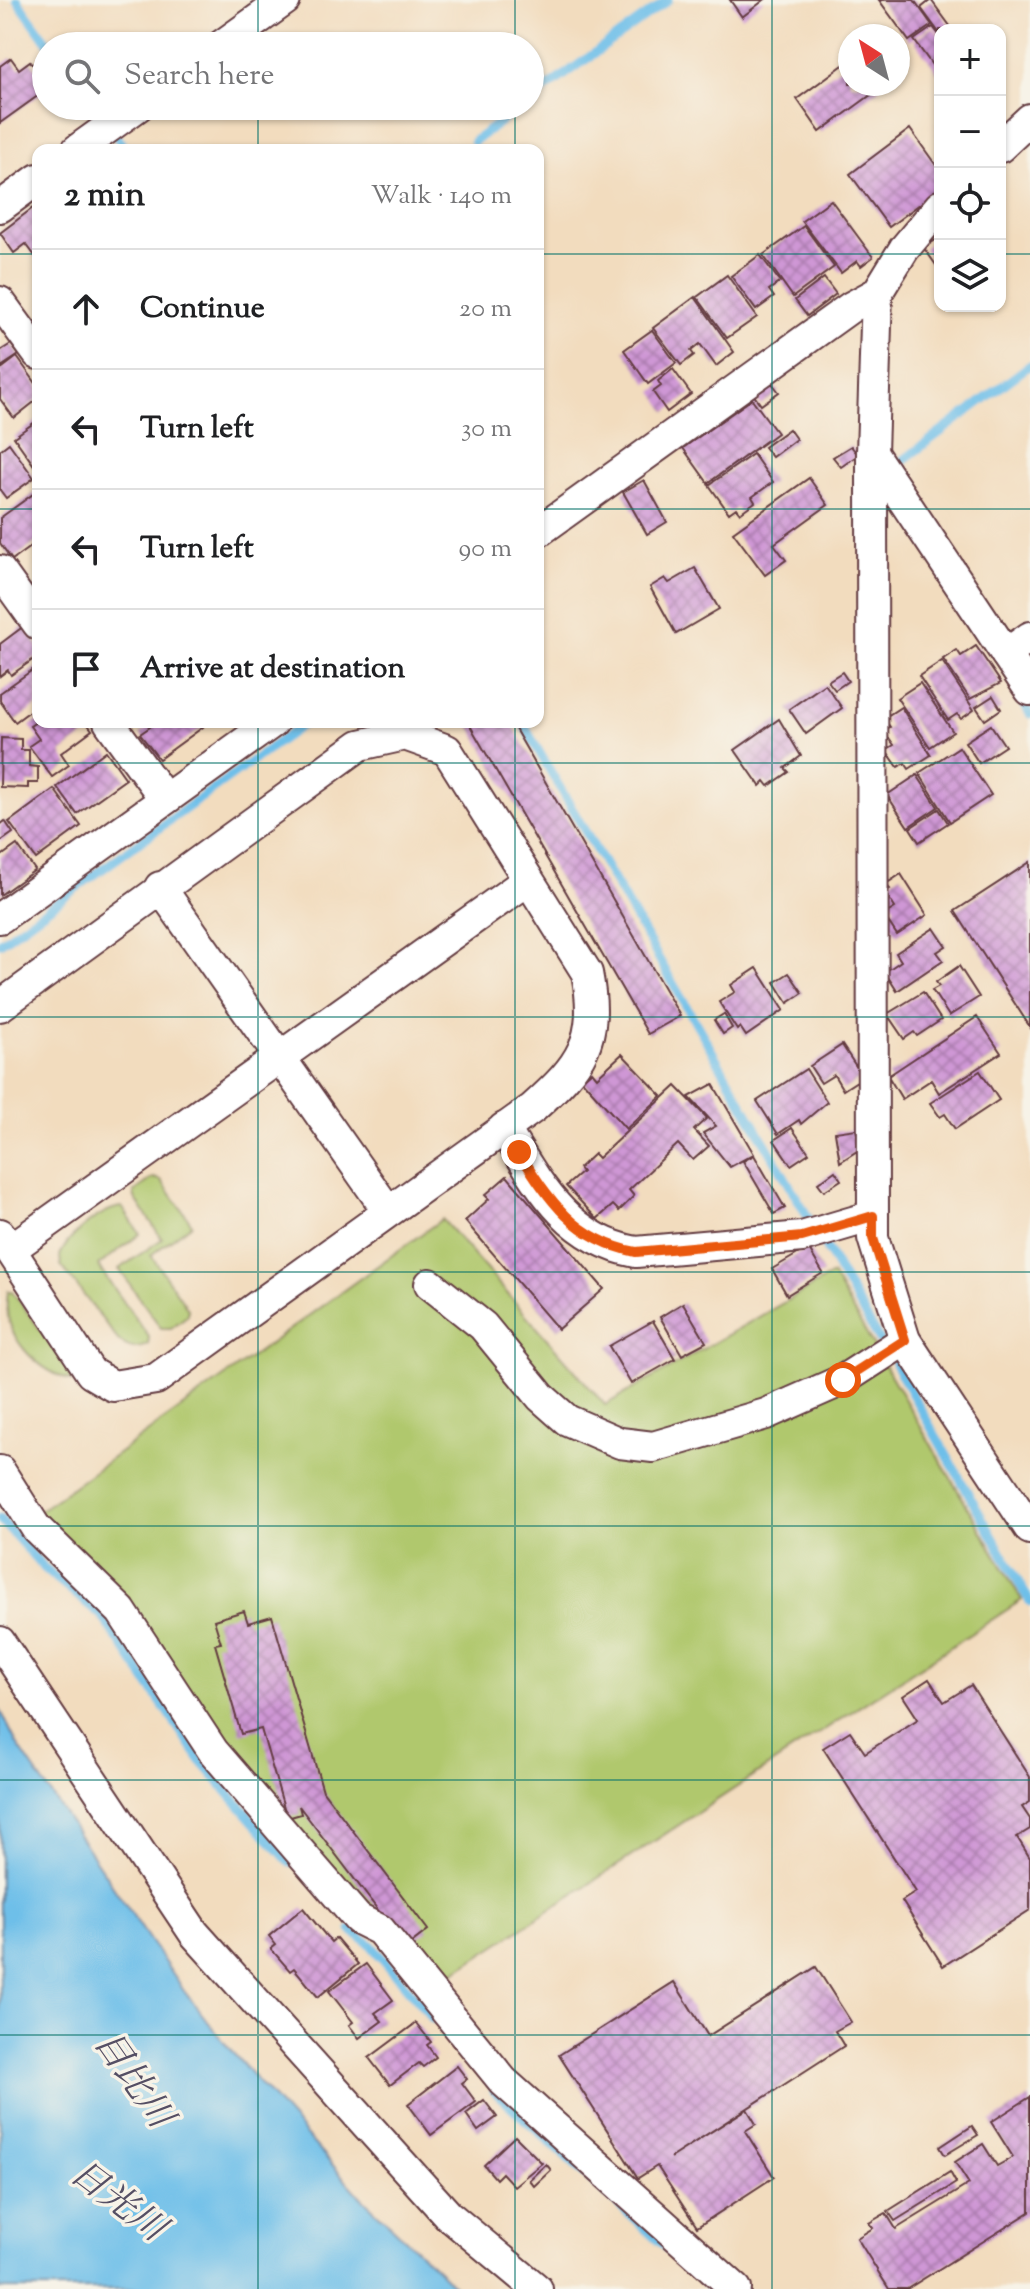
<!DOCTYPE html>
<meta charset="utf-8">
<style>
body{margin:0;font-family:"Sorts Mill Goudy","Noto Serif JP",serif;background:#f6f6f6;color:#202124}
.controls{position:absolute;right:24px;top:24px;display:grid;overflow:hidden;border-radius:16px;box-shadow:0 2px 6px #0004}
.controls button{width:72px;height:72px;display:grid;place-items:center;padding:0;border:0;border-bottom:2px solid #e0e0e0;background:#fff;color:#202124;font:40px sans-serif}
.compass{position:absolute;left:838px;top:24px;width:72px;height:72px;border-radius:50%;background:#fff;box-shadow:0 2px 6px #0004;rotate:324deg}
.stop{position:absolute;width:24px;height:24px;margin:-18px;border:6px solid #ea580c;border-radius:50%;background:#fff}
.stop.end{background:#ea580c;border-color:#fff;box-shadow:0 2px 8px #0008}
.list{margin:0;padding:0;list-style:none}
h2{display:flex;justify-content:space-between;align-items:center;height:104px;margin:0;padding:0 32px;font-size:34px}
h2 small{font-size:26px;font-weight:400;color:#757577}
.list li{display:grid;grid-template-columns:52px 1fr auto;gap:24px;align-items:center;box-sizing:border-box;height:120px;padding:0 32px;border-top:2px solid #e0e0e0}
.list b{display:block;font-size:30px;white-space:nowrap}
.list em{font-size:26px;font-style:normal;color:#757577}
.icon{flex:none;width:44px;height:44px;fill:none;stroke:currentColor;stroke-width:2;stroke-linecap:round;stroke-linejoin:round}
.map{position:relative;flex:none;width:1030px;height:2289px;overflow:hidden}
.search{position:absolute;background:#fff;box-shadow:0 2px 6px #0004;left:32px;top:32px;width:512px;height:88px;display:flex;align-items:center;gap:20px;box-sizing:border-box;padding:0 28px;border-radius:44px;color:#757577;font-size:30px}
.panel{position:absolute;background:#fff;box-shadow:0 2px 6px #0004;left:32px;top:144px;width:512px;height:584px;border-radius:16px}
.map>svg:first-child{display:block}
</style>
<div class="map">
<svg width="1030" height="2289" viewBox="0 0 1030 2289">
<defs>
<pattern id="building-cross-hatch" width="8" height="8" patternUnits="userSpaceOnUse" patternTransform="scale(2)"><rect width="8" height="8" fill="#cf97d5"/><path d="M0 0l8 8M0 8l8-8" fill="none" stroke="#aa7bad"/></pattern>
</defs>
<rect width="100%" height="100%" fill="#f7f3e8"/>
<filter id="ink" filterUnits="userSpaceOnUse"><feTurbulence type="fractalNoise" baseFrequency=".0125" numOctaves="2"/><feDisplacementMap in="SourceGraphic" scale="16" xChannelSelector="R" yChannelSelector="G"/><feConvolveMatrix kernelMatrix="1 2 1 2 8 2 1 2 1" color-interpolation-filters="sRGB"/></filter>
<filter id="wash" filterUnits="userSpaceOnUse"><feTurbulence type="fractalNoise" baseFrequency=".006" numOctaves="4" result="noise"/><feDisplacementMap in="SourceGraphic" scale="32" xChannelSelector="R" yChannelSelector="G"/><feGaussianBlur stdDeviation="1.8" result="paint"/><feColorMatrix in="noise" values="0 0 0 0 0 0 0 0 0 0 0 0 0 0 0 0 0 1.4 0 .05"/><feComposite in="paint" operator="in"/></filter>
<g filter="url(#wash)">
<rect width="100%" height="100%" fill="#f2dcbe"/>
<g fill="#b0c86d" stroke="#7d744c" stroke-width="2">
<path d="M153,1178L161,1180L192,1224L151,1255L188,1309V1315L171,1328H161L119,1269L162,1239L135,1198L134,1192Z"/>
<path d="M122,1207L140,1234L98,1266L149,1337L148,1345C136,1350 128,1349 118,1340L61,1265L60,1256C67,1237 101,1209 122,1207Z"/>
<path d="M442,1219L605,1405L832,1275L1022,1600L432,1987L360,1911L35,1514Z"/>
<path d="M8,1291H12L79,1383C38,1372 0,1338 8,1291Z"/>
</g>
<path fill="#6ebfe9" stroke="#5c6f8a" stroke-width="2" d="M0,1709L17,1744L184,1991L232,2052L361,2197L458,2289H0Z"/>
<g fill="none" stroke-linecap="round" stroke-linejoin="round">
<g stroke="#6ebfe9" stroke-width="9">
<path d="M17,0L50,46"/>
<path d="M530,100L668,0"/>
<path d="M93,106L101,117"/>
<path d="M116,136L126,150"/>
<path d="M474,141L522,106"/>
<path d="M897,465L1030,365"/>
<path d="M1025,705L1030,714"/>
<path d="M522,722L879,1340"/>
<path d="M0,943L306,722"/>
<path d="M895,1364L1030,1602"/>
<path d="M0,1519L44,1568L102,1616L200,1760L290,1863"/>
<path d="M351,1930L371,1945L433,2019"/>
<path d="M494,2091L711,2289"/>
</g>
</g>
<g id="blocks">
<g fill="url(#building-cross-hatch)">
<path d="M730,0H764L742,17Z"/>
<path d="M879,0H914L932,25L909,41Z"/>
<path d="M931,0L953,30H940V34L921,8Z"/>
<path d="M933,27L940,36V76L914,40Z"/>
<path d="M11,58L19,69L30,61L46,82V90L0,123V66Z"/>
<path d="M850,60V84H876L879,89L820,132L797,99Z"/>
<path d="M910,129L940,171V189L889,227L850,174Z"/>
<path d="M831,200L873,257L861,266L857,261L841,273L802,221Z"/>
<path d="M38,204V260L26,244L14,253L0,233Z"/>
<path d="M804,226L834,267L793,297L763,255Z"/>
<path d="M940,237V261L936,265L924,248Z"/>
<path d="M760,255L780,282L769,290L774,297L756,310L731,276Z"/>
<path d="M727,275L757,317L727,338L697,297Z"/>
<path d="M824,278L836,294L807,316L795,300Z"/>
<path d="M695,297L734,352L716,366L700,344L691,351L694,355L681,365L653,328Z"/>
<path d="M652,330L676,363L648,384L624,350Z"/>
<path d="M11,344L19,355L1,367L0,351Z"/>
<path d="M17,357L38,386V399L14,418L0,399V370Z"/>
<path d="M673,369L691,394L667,412L653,392L661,386L658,381Z"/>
<path d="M771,382L779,392L761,405L753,394Z"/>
<path d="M752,399L777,433L708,483L683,448Z"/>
<path d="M38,420V471L14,437Z"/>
<path d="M789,429L796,439L772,457L764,447Z"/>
<path d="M9,443L34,478L6,498L0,490V450Z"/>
<path d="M851,446L858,455L841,467L833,457Z"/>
<path d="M753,454L773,482L752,497L755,502L740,513L736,508L729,513L709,485Z"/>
<path d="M809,478L828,505L774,544L786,560L765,575L733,532Z"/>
<path d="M644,480L667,522L647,534L623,492Z"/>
<path d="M36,492L38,541L12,560L0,543V518Z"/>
<path d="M695,568L719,609L676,634L650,587L665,578L669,583Z"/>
<path d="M24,626L38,646V656L11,675L8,670L0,676V644Z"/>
<path d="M976,646L1001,683L970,699L943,659L957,650L961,656Z"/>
<path d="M942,661L974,710L961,719L957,714L948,720L919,676Z"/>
<path d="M38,666V705L15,722L0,701V693Z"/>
<path d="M842,672L848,681L835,690L828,681Z"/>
<path d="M920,683L953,732L930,747L897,698Z"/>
<path d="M825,684L842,708L806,734L789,709Z"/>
<path d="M993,696L1001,709L985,720L976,707Z"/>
<path d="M901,707L931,755L909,769L905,763L898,767L886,750L894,745L884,731L890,727L884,718Z"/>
<path d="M779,719L801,756L785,768L789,772L769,786L765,781L760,786L735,750Z"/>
<path d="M36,722H86L92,730L61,753L69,765L52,777L29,746L39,739L30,726Z"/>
<path d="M146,722H199L203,727L159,759L140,734L150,727Z"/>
<path d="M468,722H511L680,1016L648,1034Z"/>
<path d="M991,725L1005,746L979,763L965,742Z"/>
<path d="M1,738L21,739V750H29V766L38,767V783H28V788L0,787Z"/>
<path d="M959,747L991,795L950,822L919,773Z"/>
<path d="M106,751L126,779L77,814L57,787Z"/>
<path d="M917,775L938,807L908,827L887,795Z"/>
<path d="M54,789L81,826L36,859L9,822Z"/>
<path d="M939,809L948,823L919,842L910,828Z"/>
<path d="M5,821L13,833L0,842V825Z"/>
<path d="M17,845L35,870L0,895V857Z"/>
<path d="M1030,862V1027L955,911Z"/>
<path d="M901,874L927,915L897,935L884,915L895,908L885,892L890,889L886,884Z"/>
<path d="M934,928L946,946L937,952L943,960L897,991L885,972L901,961L896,953Z"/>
<path d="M959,966L979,997L949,1016L932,990L939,986L936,982Z"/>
<path d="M757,968L784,1010L746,1036L740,1027L737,1030L719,1002L735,992L731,985Z"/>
<path d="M789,973L803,993L788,1003L775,982Z"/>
<path d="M923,992L941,1020L917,1036L914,1032L904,1039L887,1014Z"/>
<path d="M724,1014L732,1028L723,1034L714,1020Z"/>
<path d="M977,1017L1001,1053L939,1093L931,1080L902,1099L888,1076Z"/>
<path d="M842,1045L863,1077L843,1090L834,1075L821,1083L810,1066Z"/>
<path d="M622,1054L662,1096L626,1129L582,1080L592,1071L597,1077Z"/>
<path d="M806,1069L827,1102L801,1124L799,1120L778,1134L757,1101Z"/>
<path d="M980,1071L999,1100L955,1129L945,1114L940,1117L930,1103Z"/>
<path d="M713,1084L754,1154L730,1167L703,1133L716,1126L689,1097Z"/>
<path d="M676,1086L707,1118L694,1130L709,1146L693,1160L678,1144L629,1190L634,1196L619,1211L613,1205L597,1219L566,1186L582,1172L579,1168L594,1154L598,1158Z"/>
<path d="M792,1128L809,1153L791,1165L774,1140Z"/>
<path d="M856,1129L860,1149L840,1162L835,1132Z"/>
<path d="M754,1155L785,1208L774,1214L743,1161Z"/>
<path d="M835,1171L841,1180L824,1191L818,1183Z"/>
<path d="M507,1176L604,1289L558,1329L465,1221L489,1199L485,1195Z"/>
<path d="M808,1248L823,1273L787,1295L772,1269Z"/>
<path d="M683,1303L706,1342L682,1355L660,1317Z"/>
<path d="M653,1321L675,1359L631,1384L609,1346Z"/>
<path d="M244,1611L248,1623L272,1616L323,1791L428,1930L406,1947L299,1806L301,1814L287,1818L261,1729L241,1734L215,1644L221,1643L214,1620Z"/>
<path d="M929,1679L944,1702L971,1685L1030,1777V1802L1022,1807L1030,1819V1829L1017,1837L1030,1858V1910L943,1966L902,1901L916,1892L823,1748L850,1731L865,1753L918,1719L903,1696Z"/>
<path d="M303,1908L331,1942L336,1938L358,1964L318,1997L294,1968L290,1971L271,1949L276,1945L269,1936Z"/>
<path d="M366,1964L393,2000L375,2013L382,2021L359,2038L349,2025L353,2022L329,1991Z"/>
<path d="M816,1967L851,2022L835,2031L844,2046L670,2158L747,2109L756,2124L745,2131L774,2177L697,2227L657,2166L638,2178L559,2055L674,1982L708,2036Z"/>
<path d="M416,2023L431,2042L427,2045L436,2057L423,2067L419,2063L390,2085L369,2058Z"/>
<path d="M457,2066L467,2079L462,2083L476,2102L431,2135L408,2104Z"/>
<path d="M1030,2097V2212L907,2289H889L857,2238L873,2228L869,2223L886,2213L896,2229L969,2184L955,2162L983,2144L997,2166L1013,2157L991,2122Z"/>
<path d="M484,2100L497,2117L478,2131L466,2114Z"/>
<path d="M972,2126L978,2135L945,2155L940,2147Z"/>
<path d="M515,2136L542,2163L514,2186L502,2173L496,2179L484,2165Z"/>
<path d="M546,2164L551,2170L534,2186L529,2180Z"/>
<path d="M950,2172L956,2183L895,2221L888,2211Z"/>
</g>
</g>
</g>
<g filter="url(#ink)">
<use href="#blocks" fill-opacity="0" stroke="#633b41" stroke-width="2"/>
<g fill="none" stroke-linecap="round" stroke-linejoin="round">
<defs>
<g id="minor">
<path d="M221,46L285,0"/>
<path d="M1000,147L1030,119"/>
<path d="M77,150L138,106"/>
<path d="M940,206L904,249L877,293L872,453L873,1238L905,1340L1030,1529"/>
<path d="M0,207L38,179"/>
<path d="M0,302L38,354"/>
<path d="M872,453L1030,690"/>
<path d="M538,532L851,307L877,293"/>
<path d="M0,571L38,624"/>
<path d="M1006,654L1030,637"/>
<path d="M109,722L165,799"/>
<path d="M160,887L388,1211"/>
<path d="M0,918L273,722"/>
<path d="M0,1006L360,745L405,735L447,750L587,973C600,1041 581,1065 533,1108L156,1379L113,1386L91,1373L0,1234"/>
<path d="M504,1128C538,1183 566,1239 636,1252L802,1237L873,1216"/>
<path d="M11,1249L528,880"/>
<path d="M430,1284L483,1326L541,1397L567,1420L620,1443L653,1447L766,1414L843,1380L905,1340"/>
<path d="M0,1471L36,1528L121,1611L213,1751L358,1919L380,1930L503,2081L736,2289"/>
<path d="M0,1642L194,1933L448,2215L537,2289"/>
</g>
</defs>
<use href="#minor" stroke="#633b41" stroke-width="34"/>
<use href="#minor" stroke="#fff" stroke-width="30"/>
</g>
</g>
<g fill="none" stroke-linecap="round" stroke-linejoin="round" filter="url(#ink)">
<path stroke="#ea580c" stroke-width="10" d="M519,1152C549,1200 575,1240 636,1252L802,1237L873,1216V1238L905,1340L843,1380"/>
</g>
<path fill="none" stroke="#0f766e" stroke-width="2" stroke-opacity="0.55" d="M258,0V46M515,0V46M772,0V2289M258,106V150M515,106V150M0,254H38M538,254H940M1000,254H1030M0,509H38M538,509H1030M258,722V2289M515,722V2289M0,763H1030M0,1017H1030M0,1272H1030M0,1526H1030M0,1780H1030M0,2035H1030"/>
<g text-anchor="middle" stroke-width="7" stroke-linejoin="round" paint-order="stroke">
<g font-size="36" font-style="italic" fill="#554f64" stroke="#f7f3e8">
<text transform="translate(135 2078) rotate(55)" y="13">目比川</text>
<text transform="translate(119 2199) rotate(37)" y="13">日光川</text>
</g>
</g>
</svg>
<div class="controls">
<button>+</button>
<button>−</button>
<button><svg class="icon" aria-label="locate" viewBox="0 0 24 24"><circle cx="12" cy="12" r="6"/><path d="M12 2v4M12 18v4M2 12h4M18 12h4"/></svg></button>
<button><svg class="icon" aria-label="layers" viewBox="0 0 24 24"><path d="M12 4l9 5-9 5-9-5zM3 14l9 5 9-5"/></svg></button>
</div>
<svg class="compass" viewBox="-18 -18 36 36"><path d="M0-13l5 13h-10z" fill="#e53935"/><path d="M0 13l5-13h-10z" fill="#757577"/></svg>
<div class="stop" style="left:843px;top:1380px"></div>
<div class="stop end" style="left:519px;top:1152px"></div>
<div class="search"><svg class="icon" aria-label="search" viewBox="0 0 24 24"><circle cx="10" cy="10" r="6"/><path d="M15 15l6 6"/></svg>Search here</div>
<section class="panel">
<h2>2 min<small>Walk · 140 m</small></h2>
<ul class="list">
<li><svg class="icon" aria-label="ahead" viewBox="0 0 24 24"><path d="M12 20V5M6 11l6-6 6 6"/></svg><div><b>Continue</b></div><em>20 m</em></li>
<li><svg class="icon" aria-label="left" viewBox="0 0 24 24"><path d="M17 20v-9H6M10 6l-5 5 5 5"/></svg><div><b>Turn left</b></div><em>30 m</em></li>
<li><svg class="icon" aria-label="left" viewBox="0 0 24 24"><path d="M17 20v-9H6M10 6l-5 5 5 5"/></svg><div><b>Turn left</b></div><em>90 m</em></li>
<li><svg class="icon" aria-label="arrive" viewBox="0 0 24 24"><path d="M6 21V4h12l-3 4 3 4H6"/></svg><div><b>Arrive at destination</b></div></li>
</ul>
</section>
</div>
